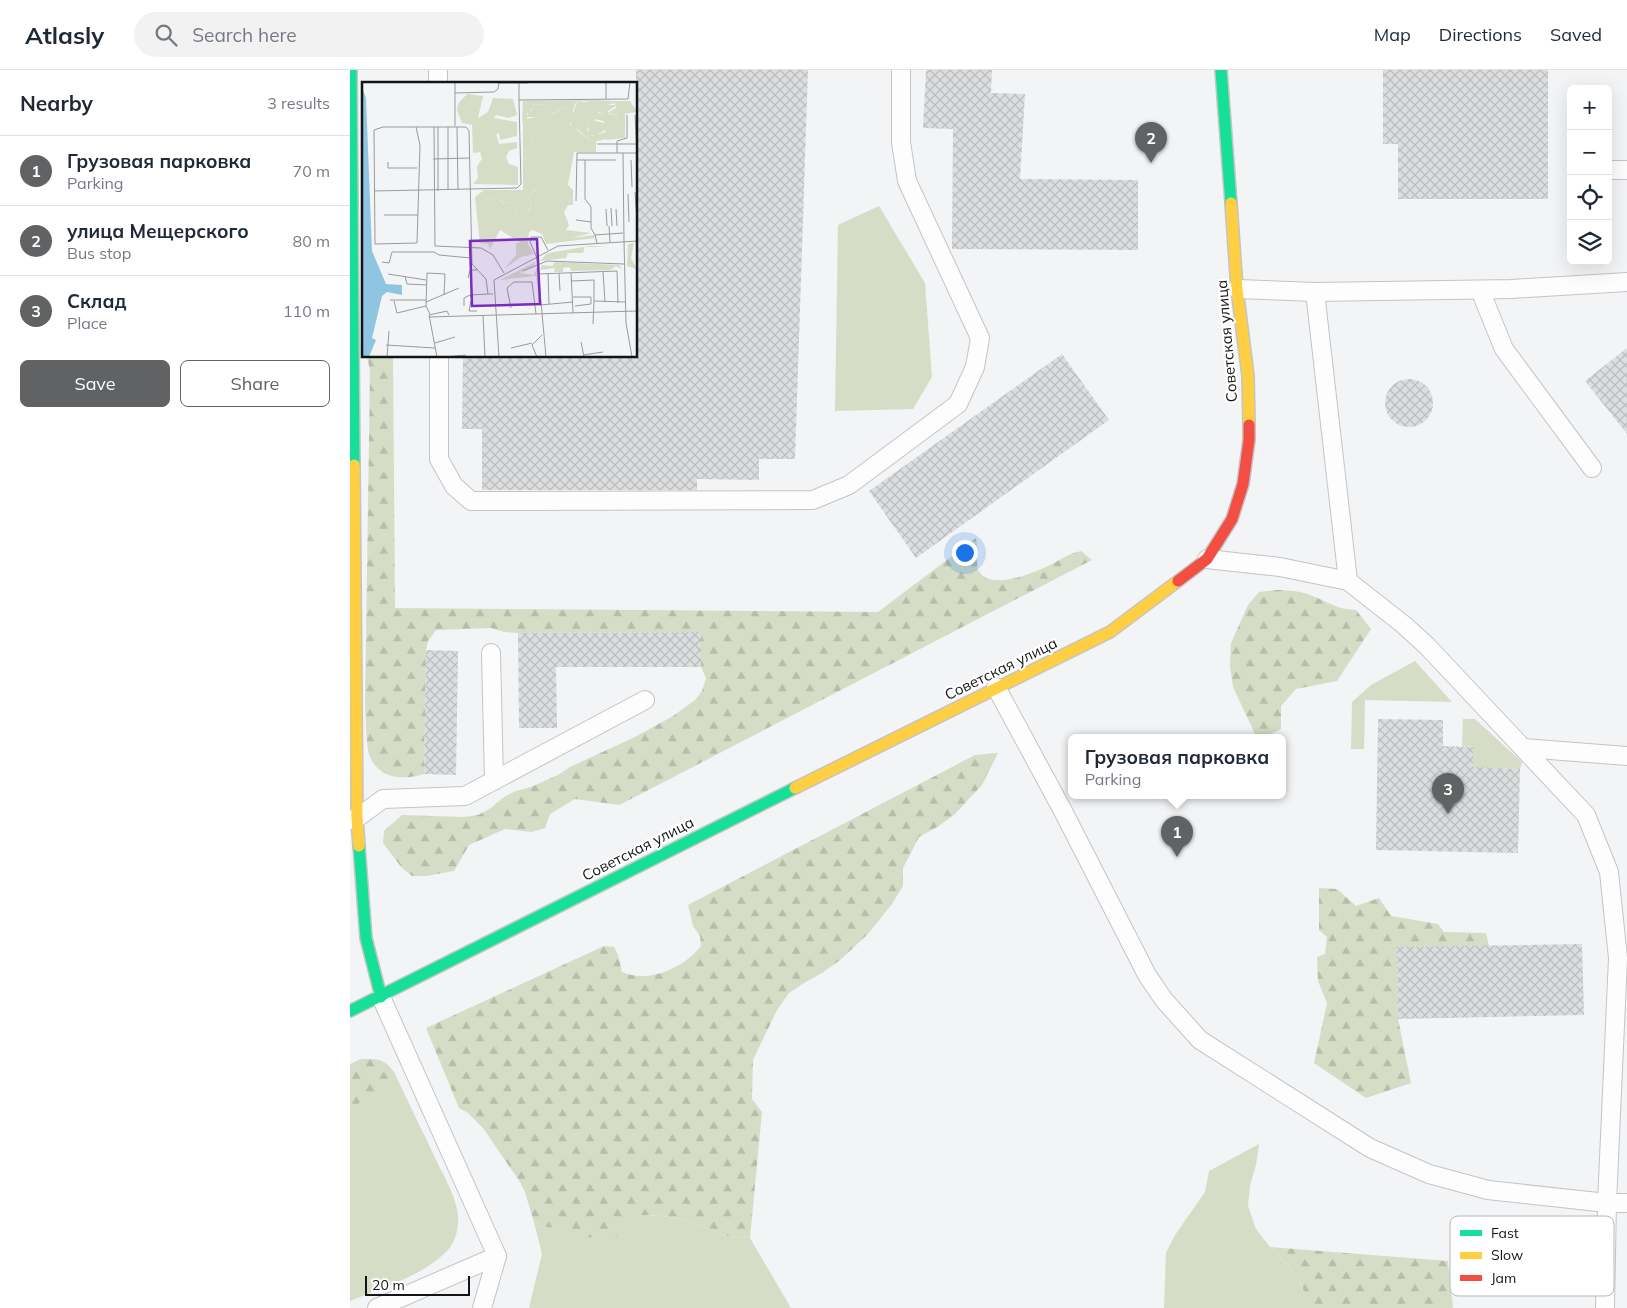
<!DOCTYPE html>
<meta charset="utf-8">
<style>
body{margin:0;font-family:Mulish,sans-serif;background:#f2f2f3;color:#1f2937}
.controls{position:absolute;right:15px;top:15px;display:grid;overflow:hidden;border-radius:8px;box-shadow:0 5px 20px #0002}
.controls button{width:45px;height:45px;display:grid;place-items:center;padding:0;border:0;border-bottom:1px solid #e0e1e3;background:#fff;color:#1f2937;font:25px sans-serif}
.scale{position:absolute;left:15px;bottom:12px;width:105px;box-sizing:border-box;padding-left:5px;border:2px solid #131416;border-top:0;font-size:14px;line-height:18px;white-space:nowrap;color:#131416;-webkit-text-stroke:4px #fff;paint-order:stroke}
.you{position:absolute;left:614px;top:482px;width:18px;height:18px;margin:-12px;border:4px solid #fff;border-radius:50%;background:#1a73e8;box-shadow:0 0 0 8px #1a73e833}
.badge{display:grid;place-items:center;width:32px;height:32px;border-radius:50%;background:#616264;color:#fff;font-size:16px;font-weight:700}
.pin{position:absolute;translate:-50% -41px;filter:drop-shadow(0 1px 2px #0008)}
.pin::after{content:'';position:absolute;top:26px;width:18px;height:15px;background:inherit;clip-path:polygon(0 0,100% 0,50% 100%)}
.popup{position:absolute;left:718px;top:664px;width:218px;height:65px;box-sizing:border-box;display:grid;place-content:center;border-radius:8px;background:#fff;filter:drop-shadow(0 1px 4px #0005);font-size:16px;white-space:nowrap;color:#747a83}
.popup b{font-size:19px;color:#1f2937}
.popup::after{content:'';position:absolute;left:50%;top:100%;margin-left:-10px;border:10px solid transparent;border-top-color:#fff}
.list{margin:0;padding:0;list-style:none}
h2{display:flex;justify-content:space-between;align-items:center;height:65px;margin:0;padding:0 20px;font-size:21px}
h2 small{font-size:16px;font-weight:400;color:#747a83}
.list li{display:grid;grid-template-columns:32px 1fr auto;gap:15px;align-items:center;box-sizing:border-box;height:70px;padding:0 20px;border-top:1px solid #e0e1e3}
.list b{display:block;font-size:19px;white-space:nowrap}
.list p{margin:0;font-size:16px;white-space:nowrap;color:#747a83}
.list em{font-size:16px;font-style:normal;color:#747a83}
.actions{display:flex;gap:10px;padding:15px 20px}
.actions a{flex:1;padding:11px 0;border:1px solid #616264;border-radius:8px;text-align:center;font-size:18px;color:#616264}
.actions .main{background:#616264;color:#fff}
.icon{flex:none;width:28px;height:28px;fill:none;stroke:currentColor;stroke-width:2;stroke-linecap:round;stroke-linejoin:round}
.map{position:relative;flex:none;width:1277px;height:1238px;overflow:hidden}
header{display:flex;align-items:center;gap:30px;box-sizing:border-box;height:70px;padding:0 25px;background:#fff;border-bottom:1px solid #e0e1e3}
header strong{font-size:24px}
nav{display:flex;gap:28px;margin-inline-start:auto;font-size:18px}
.search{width:350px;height:45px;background:#f2f2f3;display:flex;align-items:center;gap:12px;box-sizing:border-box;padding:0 18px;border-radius:28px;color:#747a83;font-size:19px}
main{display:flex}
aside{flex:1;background:#fff}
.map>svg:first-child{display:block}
</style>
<header>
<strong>Atlasly</strong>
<div class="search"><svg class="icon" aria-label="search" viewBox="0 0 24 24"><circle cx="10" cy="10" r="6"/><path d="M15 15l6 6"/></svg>Search here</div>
<nav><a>Map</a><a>Directions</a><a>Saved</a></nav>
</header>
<main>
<aside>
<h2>Nearby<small>3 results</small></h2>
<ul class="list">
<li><span class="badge">1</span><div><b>Грузовая парковка</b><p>Parking</p></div><em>70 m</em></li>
<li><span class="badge">2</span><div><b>улица Мещерского</b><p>Bus stop</p></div><em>80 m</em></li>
<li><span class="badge">3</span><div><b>Склад</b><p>Place</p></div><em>110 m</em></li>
</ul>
<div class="actions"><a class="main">Save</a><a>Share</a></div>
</aside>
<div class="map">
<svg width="1277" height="1238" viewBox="0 0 1277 1238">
<defs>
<pattern id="forest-firs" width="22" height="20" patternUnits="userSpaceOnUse" patternTransform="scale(1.25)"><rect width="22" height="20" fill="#d6ddc6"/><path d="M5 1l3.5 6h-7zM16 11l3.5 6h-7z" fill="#b7bda9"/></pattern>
<pattern id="building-cross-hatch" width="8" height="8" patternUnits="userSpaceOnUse" patternTransform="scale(1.25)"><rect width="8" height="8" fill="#dcddde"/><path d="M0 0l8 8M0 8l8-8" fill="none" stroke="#bcbdbe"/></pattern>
</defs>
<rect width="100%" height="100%" fill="#f2f4f6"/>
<g fill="#d6ddc6">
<path d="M529,136L575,213L582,307L563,339L485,341L488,155Z"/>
<path d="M1065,591L1102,632L1015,630L1014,679H1001L1002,632L1021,615Z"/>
<path d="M1113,649H1125L1172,692L1170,699L1146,698L1122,702L1123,677L1112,676Z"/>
<path d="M44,1002C58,1032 73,1062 87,1092C95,1108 106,1127 108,1145C109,1159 105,1174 95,1183C70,1207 31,1218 0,1231V1038L42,1015Z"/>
<path d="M909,1074L906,1095L900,1115L898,1136L906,1159L920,1177L948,1206L956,1227L955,1238H814L816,1183L825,1165L855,1122L859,1101Z"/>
<path d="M290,1145L313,1146L338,1151L378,1166L400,1168L441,1238H179L192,1184L185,1156L206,1158L224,1167L275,1154Z"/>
</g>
<g fill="url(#forest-firs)">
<path d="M17,286H43L45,538L528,542L626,468L628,483L627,499C630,503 634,508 639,509C654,514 681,504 696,497C710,491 714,485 731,481L742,490L281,729L269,735L225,729L200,744L195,758L182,762L155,759L119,775L104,801L76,806H62L52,798L33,773L34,761L52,745L114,747L128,745L141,738L154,727L166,721L181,717L208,705L220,697L285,667L323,646L345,630L352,621L356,608L351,597L350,562L168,563L154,562L141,558L86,560L78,571L76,580L74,704C53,710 31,710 20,687C16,677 16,648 15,636L20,301Z"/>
<path d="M926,520C939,520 953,521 965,527C982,534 987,539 1006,540L1021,559L987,611L946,619L931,636V659L911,668H907L883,617L880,596L881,573L898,535L909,522Z"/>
<path d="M648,683L632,715L605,744L589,756L569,767L553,798V816L542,834L518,864L489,891L472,903L454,913L439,923L427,940L403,990L402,1029L412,1042L400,1168L378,1166L338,1151L313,1146L290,1145L275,1154L265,1168L224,1167L206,1158L185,1156L175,1122L170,1112L133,1058L118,1043L109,1038L76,958L254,876L264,877L268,885L272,902C298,914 334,898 351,876L350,866L343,856L338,835L625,685Z"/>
<path d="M969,818L987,819L1006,836L1029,828L1041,846L1088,854L1094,862L1136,863L1139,876L1047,878L1048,949L1061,1013L1016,1028L964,993L977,933L968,911L967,887L975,884L977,867L969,860Z"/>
<path d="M11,989C27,989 34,988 44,1002L43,1015L0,1038V994Z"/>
<path d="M920,1177L1098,1191L1103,1238H955C957,1208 939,1197 920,1177Z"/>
</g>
<g fill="url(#building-cross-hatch)">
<path d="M286,0H458L445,389H409V410L347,409V420H132V359H112L113,286H286Z"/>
<path d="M576,0H642L641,23L675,24L670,109L788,110V180L602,179L603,59L573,58Z"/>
<path d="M1033,0H1198V129H1048V74H1033Z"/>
<path d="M1277,278V364L1235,311Z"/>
<path d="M712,284L759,350L566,488L519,421Z"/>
<circle cx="1059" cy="333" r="24"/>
<path d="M351,562V597H206L207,658H169L168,563Z"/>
<path d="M76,580L108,581L106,705L74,704Z"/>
<path d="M1028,649L1093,650V676L1123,677V697L1170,699L1168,783L1026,780Z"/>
<path d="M1232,874L1234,945L1048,949L1047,877Z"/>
</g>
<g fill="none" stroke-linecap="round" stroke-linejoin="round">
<defs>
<g id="lane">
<path d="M88,0V14"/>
<path d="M1258,100H1277"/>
<path d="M887,219L965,222L998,511L1054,555L1077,576L1236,745L1259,802L1268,888L1257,1133L1255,1238"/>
<path d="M1130,220L1154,279L1242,398"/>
<path d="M965,222L1161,219L1277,212"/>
<path d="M89,286V389L104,416L121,431L463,430L499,415L608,334L625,297L630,268L557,111L551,72V0"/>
<path d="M857,489L930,497L998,511"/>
<path d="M141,583L144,711"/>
<path d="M646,617L713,741L797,905L814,930L850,970L1020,1078L1079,1104L1138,1120L1257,1133H1277"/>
<path d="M1173,678L1277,686"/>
<path d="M0,750L7,748L33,729L115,726L295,630"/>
<path d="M31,927L147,1186L132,1238"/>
<path d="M27,1238L147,1186"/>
</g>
<g id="fast">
<path d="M1,0L4,395"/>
<path d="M871,0L881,133"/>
<path d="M9,776L16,868L31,927"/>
<path d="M0,941L445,718"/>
</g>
<g id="slow">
<path d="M881,133L887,219L898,306L899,355"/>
<path d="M4,395L7,748L9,776"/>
<path d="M445,718L760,562L828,511"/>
</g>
<path id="jam" d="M828,511L857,489L882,449L893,414L899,370V355"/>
</defs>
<use href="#lane" stroke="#c3c4c6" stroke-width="20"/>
<use href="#fast" stroke="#c3c4c6" stroke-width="14"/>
<use href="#slow" stroke="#c3c4c6" stroke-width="14"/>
<use href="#jam" stroke="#c3c4c6" stroke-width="14"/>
<use href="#lane" stroke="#fdfdfe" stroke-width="18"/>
<use href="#fast" stroke="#16e098" stroke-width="11"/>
<use href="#slow" stroke="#ffcf43" stroke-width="11"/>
<use href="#jam" stroke="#f24e42" stroke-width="11"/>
</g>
<g text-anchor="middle" stroke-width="4.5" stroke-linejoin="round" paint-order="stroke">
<g font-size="15" fill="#131416" stroke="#fff">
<text transform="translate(877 271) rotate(-95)" y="5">Советская улица</text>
<text transform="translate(651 599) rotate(-26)" y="5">Советская улица</text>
<text transform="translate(288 779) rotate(-27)" y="5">Советская улица</text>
</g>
</g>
<g transform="translate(12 12)">
<rect width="275" height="275" fill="#f2f4f6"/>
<path d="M228,18L252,19L245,23H255L246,29V32L256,33L249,47L254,54L263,49L259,40L261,32H263V56L235,59L244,58L243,48L233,54L227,52L226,44H230V38L242,41L243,32L236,30L239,23L224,19L214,20L210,31L202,25L190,32L183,23L172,22L160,40L161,19ZM180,34L210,36L208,43L228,58L224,68L230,67L234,60V70H212L206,103L211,108V123H206L202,130L207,143L196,141L180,152L171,148L167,150L166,162H160L138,148L128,167L125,159L128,116L137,117L142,122L149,120L156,132L167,129L169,125L167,113L173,108L168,106L165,92L163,69L170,61L164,37Z" fill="#d6ddc6"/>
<path d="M105,12L121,14L116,36L126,30L131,16L151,17L155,33L147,36L134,33L132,36L155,40V54L138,58L137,51L134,52L137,62L155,60V66L147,69L144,75L147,82L156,85V103L111,102L116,96L115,84L120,77L118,70L111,71L110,43L100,41L95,28L96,22ZM252,19H268L275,30L261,32L263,49L258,54H251L249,47L256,33L245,31L254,26L253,21L245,23ZM215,20H233L240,24L236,31L243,32L244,40L233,37L230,46L226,44L225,48L230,54L247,49L249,56L235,59L230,67L223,69L228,58L215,47V51L209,46V36L165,35L170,61L163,69L165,91L169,99L168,106L173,107L167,113L169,125L164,132H156L149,120L143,122L137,117L128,116L127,162L118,161L113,115L122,108H161V33H166V27L170,29L168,25L173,22L183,23L191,32L202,25L211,31ZM196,140L207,143L204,148L229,151L210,156L232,153L233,156L184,162L180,152ZM154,161L166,162L172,172L159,175L142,187L154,173ZM272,161L269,176L275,187L265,184L266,162ZM228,164L245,165H223L221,171H206L204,176L177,179L186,171ZM173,180V183L158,191L172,193L175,185L177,216L174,194L138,198ZM193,180L257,183L261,188L254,184L248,188L210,189L207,185L201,186V190H192L193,186L178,188L180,183L190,184Z" fill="#d6ddc6"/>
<path d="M0,5L4,16L10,169L24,202L40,203V213L25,210L20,214L10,256L14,258L7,275H0Z" fill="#8fc5e1"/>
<path fill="none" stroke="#999a9c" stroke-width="1" d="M93,0V44M244,0V17M137,1H166M93,11L132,10L136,7L137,0M157,18V1M273,33L275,71M54,45L58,63L55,161L13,162L12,48L21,45H104L107,49L110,182L124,197L126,212H131M72,45L73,164L119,166L131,173L142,191M76,45V109M86,45V108M95,45L96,108M235,62H275M255,71H275M261,71L262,159M71,77L108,76M215,78H254M223,78V117L229,125V146L233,153M269,78L270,105M26,80V86H55M12,109L155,106L159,102L157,18L266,17L268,0M273,110L275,139M266,112L267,140M214,119L215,71H255V59L265,56V33M249,126L250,144M244,127L245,144M254,127L255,144M22,133H56M214,138L229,140M247,144L248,160M262,159L264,241L270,275M235,161L233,153L261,151M20,180L27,181L30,170H72L77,173L109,176M161,189L185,179L262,182M241,190L243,220M186,191L187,222M197,191L198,209M209,191L211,231M26,192L64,198M176,192L255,189L256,221M43,194L45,202L65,203M106,196L108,188H115M210,199L232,198V219M108,213L126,212M211,215H229V222L213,224M28,218H64M32,219L35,231L64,224M109,219L107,229H115M64,220L97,206M178,223L211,220M102,224V216L108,213L111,219M149,226L145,206L152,200H170L174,232M68,232L64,224L65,191L83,192L82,213M121,233L123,275M67,235L275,229M231,242L232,219L263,220M219,260L222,275M73,261L93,255M24,263L73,266M149,266L170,261M221,273L241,270M25,275L27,249M75,275L67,233L85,229L87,233M84,275L104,273M137,275L132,198L196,164L275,159M175,275L170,263L180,253M184,275L175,176L168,160L169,155H179L186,168"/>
<path fill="#7b2cbf" fill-opacity="0.15" stroke="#7b2cbf" stroke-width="2.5" d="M175,157L178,222L110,224L108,159Z"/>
<rect width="275" height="275" fill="none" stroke="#131416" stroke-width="2.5"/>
</g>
<rect x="1100" y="1146" width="164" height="80" rx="8" fill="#fff" stroke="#b8b8b9" stroke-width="1"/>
<rect x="1110" y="1160" width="22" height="6" fill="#16e098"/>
<rect x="1110" y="1182" width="22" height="7" fill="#ffcf43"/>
<rect x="1110" y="1205" width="22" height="6" fill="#f24e42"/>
<g font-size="14" fill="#131416">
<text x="1141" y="1168">Fast</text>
<text x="1141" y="1190">Slow</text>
<text x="1141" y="1213">Jam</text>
</g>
</svg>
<div class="controls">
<button>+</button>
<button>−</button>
<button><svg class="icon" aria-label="locate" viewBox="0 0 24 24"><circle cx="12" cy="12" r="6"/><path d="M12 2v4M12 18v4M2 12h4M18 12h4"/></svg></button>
<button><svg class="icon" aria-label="layers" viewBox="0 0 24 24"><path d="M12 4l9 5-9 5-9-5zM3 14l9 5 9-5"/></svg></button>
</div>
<div class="scale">20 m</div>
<div class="you"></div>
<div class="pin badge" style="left:827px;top:787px">1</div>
<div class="popup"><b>Грузовая парковка</b>Parking</div>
<div class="pin badge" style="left:801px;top:93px">2</div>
<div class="pin badge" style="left:1098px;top:744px">3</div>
</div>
</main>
